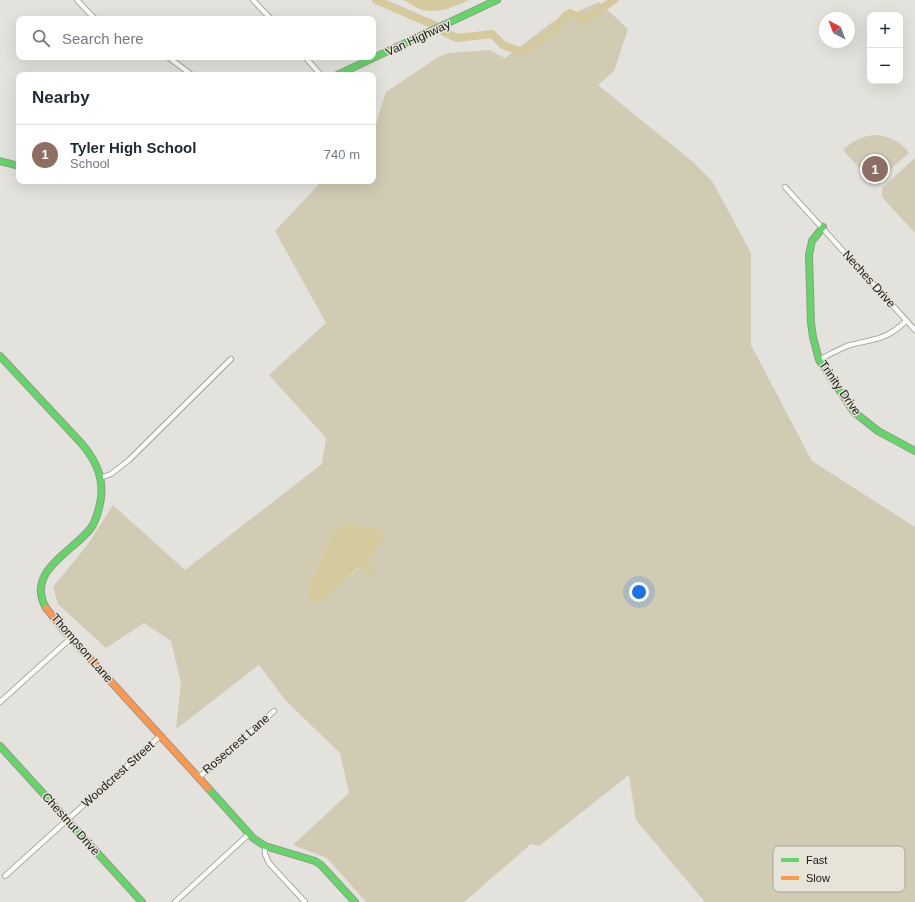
<!DOCTYPE html>
<meta charset="utf-8">
<style>
body{margin:0;font-family:Arial,sans-serif;background:#f2f2f3;color:#1f2937}
.controls{position:absolute;right:12px;top:12px;display:grid;overflow:hidden;border-radius:8px;box-shadow:0 4px 16px #0002}
.controls button{width:36px;height:36px;display:grid;place-items:center;padding:0;border:0;border-bottom:1px solid #e0e1e3;background:#fff;color:#1f2937;font:20px sans-serif}
.compass{position:absolute;left:819px;top:12px;width:36px;height:36px;border-radius:50%;background:#fff;box-shadow:0 4px 16px #0002;rotate:318deg}
.you{position:absolute;left:639px;top:592px;width:14px;height:14px;margin:-10px;border:3px solid #fff;border-radius:50%;background:#1a73e8;box-shadow:0 0 0 6px #1a73e833}
.badge{display:grid;place-items:center;width:26px;height:26px;border-radius:50%;background:#ea580c;color:#fff;font-size:13px;font-weight:700}
.pin{position:absolute;translate:-50% -50%;border:2px solid #fff;box-shadow:0 1px 4px #0006}
.list{margin:0;padding:0;list-style:none}
h2{display:flex;justify-content:space-between;align-items:center;height:52px;margin:0;padding:0 16px;font-size:17px}
h2 small{font-size:13px;font-weight:400;color:#747a83}
.list li{display:grid;grid-template-columns:26px 1fr auto;gap:12px;align-items:center;box-sizing:border-box;height:60px;padding:0 16px;border-top:1px solid #e0e1e3}
.list b{display:block;font-size:15px;white-space:nowrap}
.list p{margin:0;font-size:13px;white-space:nowrap;color:#747a83}
.list em{font-size:13px;font-style:normal;color:#747a83}
.icon{flex:none;width:22px;height:22px;fill:none;stroke:currentColor;stroke-width:2;stroke-linecap:round;stroke-linejoin:round}
.map{position:relative;flex:none;width:915px;height:902px;overflow:hidden}
.search{position:absolute;background:#fff;box-shadow:0 4px 16px #0002;left:16px;top:16px;width:360px;height:44px;display:flex;align-items:center;gap:10px;box-sizing:border-box;padding:0 14px;border-radius:8px;color:#747a83;font-size:15px}
.panel{position:absolute;background:#fff;box-shadow:0 4px 16px #0002;left:16px;top:72px;width:360px;height:112px;border-radius:8px}
.map>svg:first-child{display:block}
</style>
<div class="map">
<svg width="915" height="902" viewBox="0 0 915 902">
<rect width="100%" height="100%" fill="#e3e2dc"/>
<g fill="#d1cbb4" fill-rule="evenodd">
<path d="M599,2L628,29L614,71L598,85L693,162L712,181L751,253V345L812,461L915,527V902H705L636,820L629,775L539,846L531,844L464,902H366L327,858L293,845L349,793L340,753L286,701L259,665L176,729L181,683L171,641L144,623L106,648L58,604L53,587L88,544L113,505L185,570L322,464L326,438L269,375L326,323L275,231L322,181H373V127L376,124L386,92L438,57L450,53L489,50L505,58L551,23ZM346,523L367,527L380,528V545L368,560L369,575L359,568L327,596L320,604L308,585L324,555L333,531Z"/>
<path d="M875,135C888,136 901,141 909,153L876,182H872L843,150C852,141 862,136 875,135Z"/>
<path d="M915,158V233L882,197V188Z"/>
</g>
<g fill="#d5ca9e">
<path d="M403,0H469C453,7 438,15 420,9C414,7 409,2 403,0Z"/>
<path d="M346,523L367,527L380,528L386,535L380,545L368,560L375,574L369,575L358,568L327,596L320,604L310,601L308,585L324,555L333,531Z"/>
</g>
<g fill="none" stroke-linecap="round" stroke-linejoin="round">
<g stroke="#d5ca9e" stroke-width="8">
<path d="M376,0L434,25"/>
<path d="M444,32L457,38L492,34L503,45L519,51L528,49L552,32L566,15L570,13L584,20L614,0"/>
</g>
<defs>
<g id="street">
<path d="M77,0L95,19"/>
<path d="M253,0L271,19"/>
<path d="M168,57L192,75"/>
<path d="M305,57L321,75"/>
<path d="M785,187L915,330"/>
<path d="M819,360C828,355 838,350 847,346C874,338 884,342 906,321"/>
<path d="M100,478L111,474L129,460L231,359"/>
<path d="M0,702L71,638"/>
<path d="M198,778L274,711"/>
<path d="M265,846V854L269,863L305,902"/>
<path d="M5,876L160,736"/>
<path d="M175,902L249,834"/>
</g>
<g id="fast">
<path d="M337,75L497,0"/>
<path d="M0,161L19,166"/>
<path d="M823,227L812,241L809,255L811,323L813,337L819,360L854,412L878,431L915,451"/>
<path d="M0,356L82,444C98,463 106,483 99,508C97,515 95,523 91,528C73,552 25,571 46,608"/>
<path d="M0,746L142,902"/>
<path d="M208,788L253,838L265,846L315,861L321,865L355,902"/>
</g>
<path id="slow" d="M46,608L62,628L208,788"/>
</defs>
<use href="#street" stroke="#979792" stroke-width="6"/>
<use href="#fast" stroke="#979792" stroke-width="8"/>
<use href="#slow" stroke="#979792" stroke-width="8"/>
<use href="#street" stroke="#fbfbfa" stroke-width="4.5"/>
<use href="#fast" stroke="#63d668" stroke-width="6"/>
<use href="#slow" stroke="#ff974d" stroke-width="6"/>
</g>
<g text-anchor="middle" stroke-width="3" stroke-linejoin="round" paint-order="stroke">
<g font-size="12" fill="#191814" stroke="#e6e3d9">
<text transform="translate(418 38) rotate(-25)" y="4">Van Highway</text>
<text transform="translate(869 279) rotate(48)" y="4">Neches Drive</text>
<text transform="translate(840 388) rotate(55)" y="4">Trinity Drive</text>
<text transform="translate(82 648) rotate(49)" y="4">Thompson Lane</text>
<text transform="translate(236 744) rotate(-41)" y="4">Rosecrest Lane</text>
<text transform="translate(118 774) rotate(-42)" y="4">Woodcrest Street</text>
<text transform="translate(71 824) rotate(48)" y="4">Chestnut Drive</text>
</g>
</g>
<rect x="773" y="846" width="132" height="46" rx="6" fill="#e6e3d9" stroke="#a8a69e" stroke-width="1"/>
<rect x="781" y="858" width="18" height="4" fill="#63d668"/>
<rect x="781" y="876" width="18" height="4" fill="#ff974d"/>
<g font-size="11" fill="#191814">
<text x="806" y="864">Fast</text>
<text x="806" y="882">Slow</text>
</g>
</svg>
<div class="controls">
<button>+</button>
<button>−</button>
</div>
<svg class="compass" viewBox="-18 -18 36 36"><path d="M0-13l5 13h-10z" fill="#e53935"/><path d="M0 13l5-13h-10z" fill="#747a83"/></svg>
<div class="you"></div>
<div class="pin badge" style="left:875px;top:169px;background:#8d6e63">1</div>
<div class="search"><svg class="icon" aria-label="search" viewBox="0 0 24 24"><circle cx="10" cy="10" r="6"/><path d="M15 15l6 6"/></svg>Search here</div>
<section class="panel">
<h2>Nearby<small></small></h2>
<ul class="list">
<li><span class="badge" style="background:#8d6e63">1</span><div><b>Tyler High School</b><p>School</p></div><em>740 m</em></li>
</ul>
</section>
</div>
